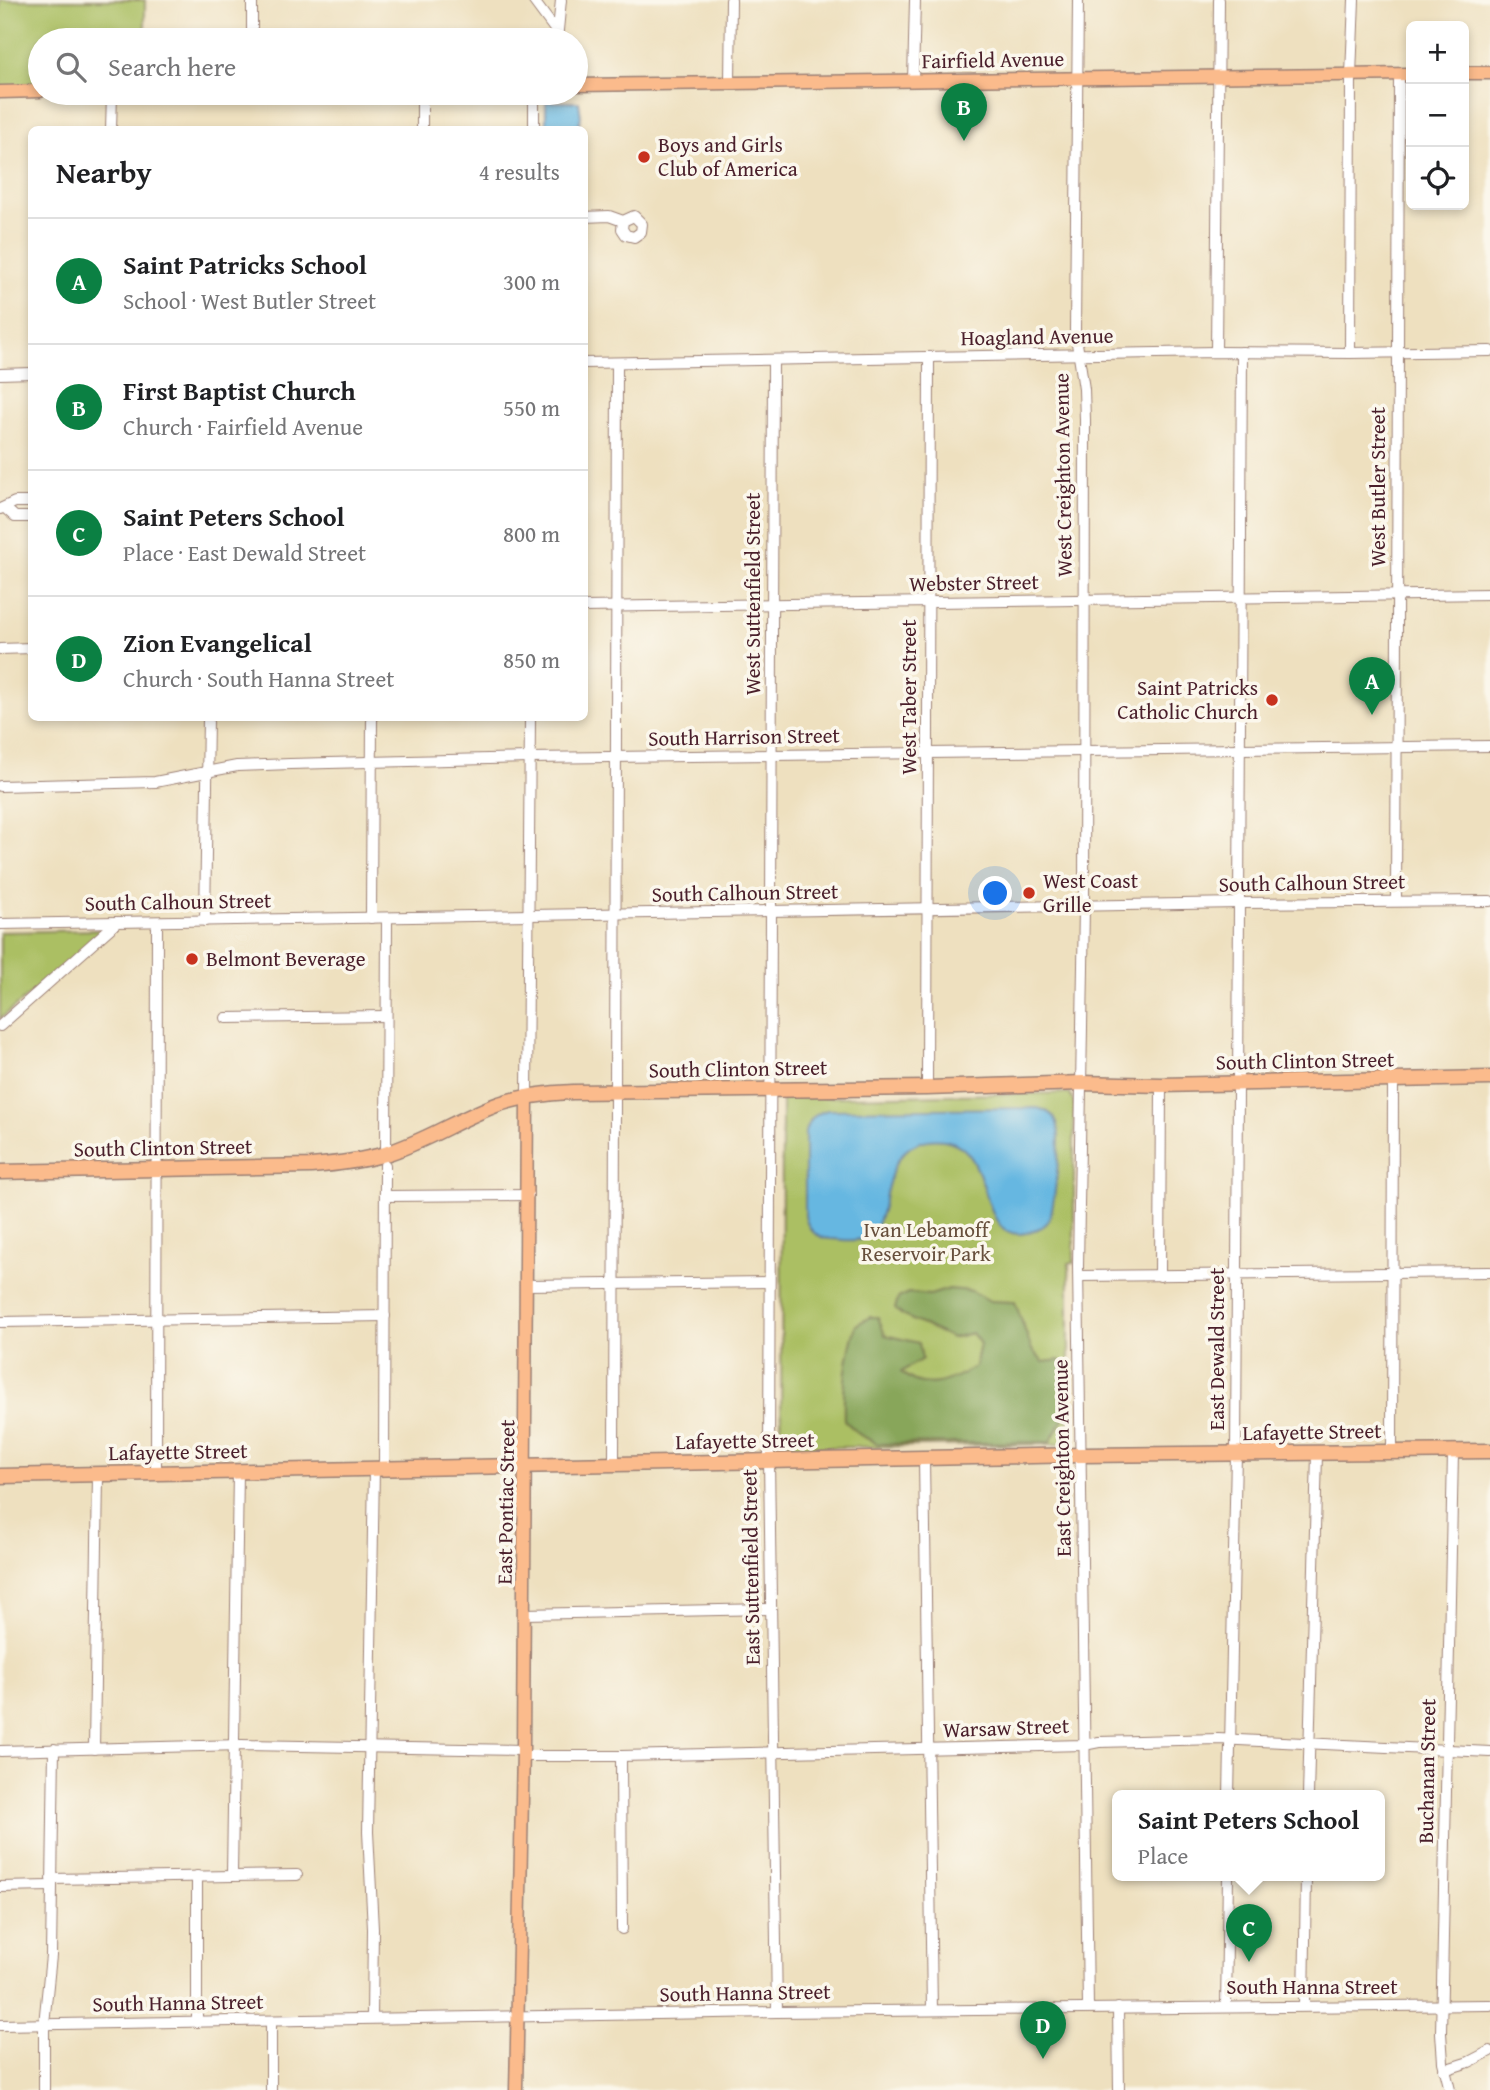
<!DOCTYPE html>
<meta charset="utf-8">
<style>
body{margin:0;font-family:"Gentium Book Plus",serif;background:#f2f2f2;color:#202124}
.controls{position:absolute;right:21px;top:21px;display:grid;overflow:hidden;border-radius:10px;box-shadow:0 4px 10px #0003}
.controls button{width:63px;height:63px;display:grid;place-items:center;padding:0;border:0;border-bottom:2px solid #e0e0e0;background:#fff;color:#202124;font:35px sans-serif}
.you{position:absolute;left:996px;top:894px;width:24px;height:24px;margin:-18px;border:5px solid #fff;border-radius:50%;background:#1a73e8;box-shadow:0 0 0 10px #1a73e833}
.badge{display:grid;place-items:center;width:46px;height:46px;border-radius:50%;background:#0b8043;color:#fff;font-size:23px;font-weight:700}
.pin{position:absolute;translate:-50% -58px;filter:drop-shadow(0 2px 4px #0008)}
.pin::after{content:'';position:absolute;top:37px;width:24px;height:21px;background:inherit;clip-path:polygon(0 0,100% 0,50% 100%)}
.popup{position:absolute;left:1112px;top:1790px;width:273px;height:91px;box-sizing:border-box;display:grid;place-content:center;border-radius:10px;background:#fff;filter:drop-shadow(0 2px 5px #0005);font-size:23px;white-space:nowrap;color:#757577}
.popup b{font-size:26px;color:#202124}
.popup::after{content:'';position:absolute;left:50%;top:100%;margin-left:-14px;border:14px solid transparent;border-top-color:#fff}
.list{margin:0;padding:0;list-style:none}
h2{display:flex;justify-content:space-between;align-items:center;height:91px;margin:0;padding:0 28px;font-size:30px}
h2 small{font-size:23px;font-weight:400;color:#757577}
.list li{display:grid;grid-template-columns:46px 1fr auto;gap:21px;align-items:center;box-sizing:border-box;height:126px;padding:0 28px;border-top:2px solid #e0e0e0}
.list b{display:block;font-size:26px;white-space:nowrap}
.list p{margin:0;font-size:23px;white-space:nowrap;color:#757577}
.list em{font-size:23px;font-style:normal;color:#757577}
.icon{flex:none;width:38px;height:38px;fill:none;stroke:currentColor;stroke-width:2;stroke-linecap:round;stroke-linejoin:round}
.map{position:relative;flex:none;width:1490px;height:2090px;overflow:hidden}
.search{position:absolute;background:#fff;box-shadow:0 4px 10px #0003;left:28px;top:28px;width:560px;height:77px;display:flex;align-items:center;gap:18px;box-sizing:border-box;padding:0 24px;border-radius:38px;color:#757577;font-size:26px}
.panel{position:absolute;background:#fff;box-shadow:0 4px 10px #0003;left:28px;top:126px;width:560px;height:595px;border-radius:10px}
.map>svg:first-child{display:block}
</style>
<div class="map">
<svg width="1490" height="2090" viewBox="0 0 1490 2090">
<rect width="100%" height="100%" fill="#fbf7ec"/>
<filter id="ink" filterUnits="userSpaceOnUse"><feTurbulence type="fractalNoise" baseFrequency=".0143" numOctaves="2"/><feDisplacementMap in="SourceGraphic" scale="14" xChannelSelector="R" yChannelSelector="G"/><feConvolveMatrix kernelMatrix="1 2 1 2 8 2 1 2 1" color-interpolation-filters="sRGB"/></filter>
<filter id="wash" filterUnits="userSpaceOnUse"><feTurbulence type="fractalNoise" baseFrequency=".00686" numOctaves="4" result="noise"/><feDisplacementMap in="SourceGraphic" scale="28" xChannelSelector="R" yChannelSelector="G"/><feGaussianBlur stdDeviation="1.57" result="paint"/><feColorMatrix in="noise" values="0 0 0 0 0 0 0 0 0 0 0 0 0 0 0 0 0 1.4 0 .05"/><feComposite in="paint" operator="in"/></filter>
<g filter="url(#wash)">
<rect width="100%" height="100%" fill="#eee0bf"/>
<g fill="#abbf64" stroke="#7a6f48" stroke-width="2">
<path d="M0,0H145V40H40V91L0,92Z"/>
<path d="M99,930L101,937L0,1019V932Z"/>
<path d="M1070,1093L1074,1104V1263H1069V1440L1066,1444L781,1448L782,1098Z"/>
</g>
<path fill="#88a65a" stroke="#696242" stroke-width="2" d="M949,1289L972,1291L990,1301L1015,1302L1032,1350L1043,1362L1060,1360L1067,1368V1412L1050,1442L878,1444L860,1435L844,1420C843,1385 846,1358 856,1325L870,1317H878L885,1335L919,1343L922,1359L901,1372C925,1394 950,1381 975,1367L980,1344L972,1333L952,1338L903,1316L895,1309L898,1298L909,1293L930,1295Z"/>
<g fill="#66b7e1" stroke="#586b86" stroke-width="2">
<path d="M546,102H579L581,117L577,129H546Z"/>
<path d="M1037,1108C1046,1110 1054,1114 1057,1123C1062,1135 1055,1213 1047,1223C1041,1229 1026,1234 1018,1234C977,1233 995,1148 944,1140C935,1139 927,1139 918,1143C876,1160 894,1227 862,1239C852,1242 840,1239 830,1239C815,1238 808,1229 805,1216V1132C808,1120 815,1113 828,1110Z"/>
</g>
</g>
<g filter="url(#ink)">
<g fill="none" stroke-linecap="round" stroke-linejoin="round">
<defs>
<g id="minor">
<path d="M533,0L556,31"/>
<path d="M1078,0L1075,330L1084,389L1085,420L1084,907L1078,1266L1088,2008"/>
<path d="M252,40V0"/>
<path d="M557,40L561,0"/>
<path d="M913,81L915,0"/>
<path d="M730,82L731,0"/>
<path d="M111,130L112,93"/>
<path d="M422,130V93"/>
<path d="M534,130V93"/>
<path d="M584,217L609,216L623,221L634,216L642,224L641,232L634,237L626,235L622,229L623,221"/>
<path d="M1216,352L1219,0"/>
<path d="M1350,353L1351,75L1354,0"/>
<path d="M773,360L769,1461L777,2012"/>
<path d="M584,363L1216,352L1350,353L1490,351"/>
<path d="M0,374L32,373"/>
<path d="M5,508L15,517H32"/>
<path d="M0,509L15,502H32"/>
<path d="M584,607L1490,594"/>
<path d="M0,649L32,648"/>
<path d="M0,786L155,782L237,766L290,764L529,758L1490,746"/>
<path d="M1396,901L1399,74"/>
<path d="M371,918L372,718"/>
<path d="M205,921L208,718"/>
<path d="M0,924L1240,903L1490,901"/>
<path d="M226,1018L386,1016"/>
<path d="M0,1026L116,923"/>
<path d="M927,1088L929,358"/>
<path d="M527,1096L530,718"/>
<path d="M386,1154L387,918"/>
<path d="M385,1196L528,1195"/>
<path d="M1079,1276L1490,1272"/>
<path d="M1160,1276L1161,1085"/>
<path d="M527,1285L769,1282"/>
<path d="M0,1322L385,1316"/>
<path d="M1392,1452L1393,1080"/>
<path d="M924,1459L932,2010"/>
<path d="M614,1465L617,363"/>
<path d="M384,1468L385,1165"/>
<path d="M156,1473L157,922"/>
<path d="M524,1614L769,1609"/>
<path d="M94,1749L98,1475"/>
<path d="M0,1751L241,1745L523,1750"/>
<path d="M523,1756H621L1084,1745L1099,1742L1218,1739L1490,1752"/>
<path d="M621,1756L622,1929"/>
<path d="M1229,1796L1236,1454L1242,352"/>
<path d="M1308,1796L1317,1454"/>
<path d="M232,1875L238,1472"/>
<path d="M51,1879L297,1875"/>
<path d="M0,1887L51,1886"/>
<path d="M1304,2006L1306,1876"/>
<path d="M1226,2007L1228,1876"/>
<path d="M1118,2008L1119,2090"/>
<path d="M372,2018L373,1929L368,1832L374,1468"/>
<path d="M197,2022V1876"/>
<path d="M271,2022V2090"/>
<path d="M0,2025L777,2012L1490,2005"/>
<path d="M1444,2070L1469,2062L1490,2051"/>
<path d="M44,2090V2024L51,1956L54,1749"/>
<path d="M1450,2090L1443,2062L1441,2033L1453,1453"/>
</g>
<g id="major">
<path d="M1464,73H1490"/>
<path d="M576,85L1411,74"/>
<path d="M0,92L40,91"/>
<path d="M516,2090L523,1750L527,1096"/>
</g>
<g id="highway">
<path d="M0,1172L311,1166C336,1164 361,1161 385,1154C425,1142 460,1118 499,1104C523,1096 548,1093 573,1092L927,1088L1082,1083L1161,1085L1490,1078"/>
<path d="M0,1476L1082,1455L1490,1451"/>
</g>
</defs>
<use href="#minor" stroke="#9c8075" stroke-width="12"/>
<use href="#major" stroke="#9c8075" stroke-width="15"/>
<use href="#highway" stroke="#9c8075" stroke-width="17"/>
<use href="#minor" stroke="#fff" stroke-width="10"/>
<use href="#major" stroke="#fbbb8c" stroke-width="12"/>
<use href="#highway" stroke="#fbbb8c" stroke-width="14"/>
</g>
</g>
<g fill="#c8321e" stroke="#fbf7ec" stroke-width="2.5">
<circle cx="644" cy="157" r="7"/>
<circle cx="1272" cy="700" r="7"/>
<circle cx="1029" cy="893" r="7"/>
<circle cx="192" cy="959" r="7"/>
</g>
<g text-anchor="middle" stroke-width="7" stroke-linejoin="round" paint-order="stroke">
<g font-size="21" fill="#4a1f2b" stroke="#fbf7ec">
<text transform="translate(993 60) rotate(-1)" y="7">Fairfield Avenue</text>
<text transform="translate(1037 337) rotate(-1)" y="7">Hoagland Avenue</text>
<text transform="translate(1063 475) rotate(-91)" y="7">West Creighton Avenue</text>
<text transform="translate(1378 487) rotate(-90)" y="7">West Butler Street</text>
<text transform="translate(974 583) rotate(-1)" y="7">Webster Street</text>
<text transform="translate(753 594) rotate(-90)" y="7">West Suttenfield Street</text>
<text transform="translate(909 697) rotate(-90)" y="7">West Taber Street</text>
<text transform="translate(744 737) rotate(-1)" y="7">South Harrison Street</text>
<text transform="translate(1312 883) rotate(-1)" y="7">South Calhoun Street</text>
<text transform="translate(745 893) rotate(-1)" y="7">South Calhoun Street</text>
<text transform="translate(178 902) rotate(-1)" y="7">South Calhoun Street</text>
<text transform="translate(1305 1061) rotate(-1)" y="7">South Clinton Street</text>
<text transform="translate(738 1069) rotate(-1)" y="7">South Clinton Street</text>
<text transform="translate(163 1148) rotate(-1)" y="7">South Clinton Street</text>
<text transform="translate(1217 1349) rotate(-90)" y="7">East Dewald Street</text>
<text transform="translate(1312 1432) rotate(-1)" y="7">Lafayette Street</text>
<text transform="translate(745 1441) rotate(-1)" y="7">Lafayette Street</text>
<text transform="translate(178 1452) rotate(-1)" y="7">Lafayette Street</text>
<text transform="translate(1062 1458) rotate(-91)" y="7">East Creighton Avenue</text>
<text transform="translate(506 1502) rotate(-89)" y="7">East Pontiac Street</text>
<text transform="translate(751 1567) rotate(-91)" y="7">East Suttenfield Street</text>
<text transform="translate(1006 1728) rotate(-2)" y="7">Warsaw Street</text>
<text transform="translate(1427 1771) rotate(-89)" y="7">Buchanan Street</text>
<text x="1312" y="1994">South Hanna Street</text>
<text transform="translate(745 1993) rotate(-1)" y="7">South Hanna Street</text>
<text transform="translate(178 2003) rotate(-1)" y="7">South Hanna Street</text>
</g>
<g font-size="21" fill="#4a1f2b" stroke="#fbf7ec" text-anchor="start">
<text x="658" y="152">Boys and Girls<tspan x="658" dy="24">Club of America</tspan></text>
<text x="1258" y="695" text-anchor="end">Saint Patricks<tspan x="1258" dy="24">Catholic Church</tspan></text>
<text x="1043" y="888">West Coast<tspan x="1043" dy="24">Grille</tspan></text>
<text x="206" y="966">Belmont Beverage</text>
</g>
<g font-size="21" fill="#674f3c" stroke="#fbf7ec">
<text x="926" y="1237">Ivan Lebamoff<tspan x="926" dy="24">Reservoir Park</tspan></text>
</g>
</g>
</svg>
<div class="controls">
<button>+</button>
<button>−</button>
<button><svg class="icon" aria-label="locate" viewBox="0 0 24 24"><circle cx="12" cy="12" r="6"/><path d="M12 2v4M12 18v4M2 12h4M18 12h4"/></svg></button>
</div>
<div class="you"></div>
<div class="pin badge" style="left:1372px;top:715px">A</div>
<div class="pin badge" style="left:964px;top:141px">B</div>
<div class="pin badge" style="left:1249px;top:1962px">C</div>
<div class="popup"><b>Saint Peters School</b>Place</div>
<div class="pin badge" style="left:1043px;top:2059px">D</div>
<div class="search"><svg class="icon" aria-label="search" viewBox="0 0 24 24"><circle cx="10" cy="10" r="6"/><path d="M15 15l6 6"/></svg>Search here</div>
<section class="panel">
<h2>Nearby<small>4 results</small></h2>
<ul class="list">
<li><span class="badge">A</span><div><b>Saint Patricks School</b><p>School · West Butler Street</p></div><em>300 m</em></li>
<li><span class="badge">B</span><div><b>First Baptist Church</b><p>Church · Fairfield Avenue</p></div><em>550 m</em></li>
<li><span class="badge">C</span><div><b>Saint Peters School</b><p>Place · East Dewald Street</p></div><em>800 m</em></li>
<li><span class="badge">D</span><div><b>Zion Evangelical</b><p>Church · South Hanna Street</p></div><em>850 m</em></li>
</ul>
</section>
</div>
